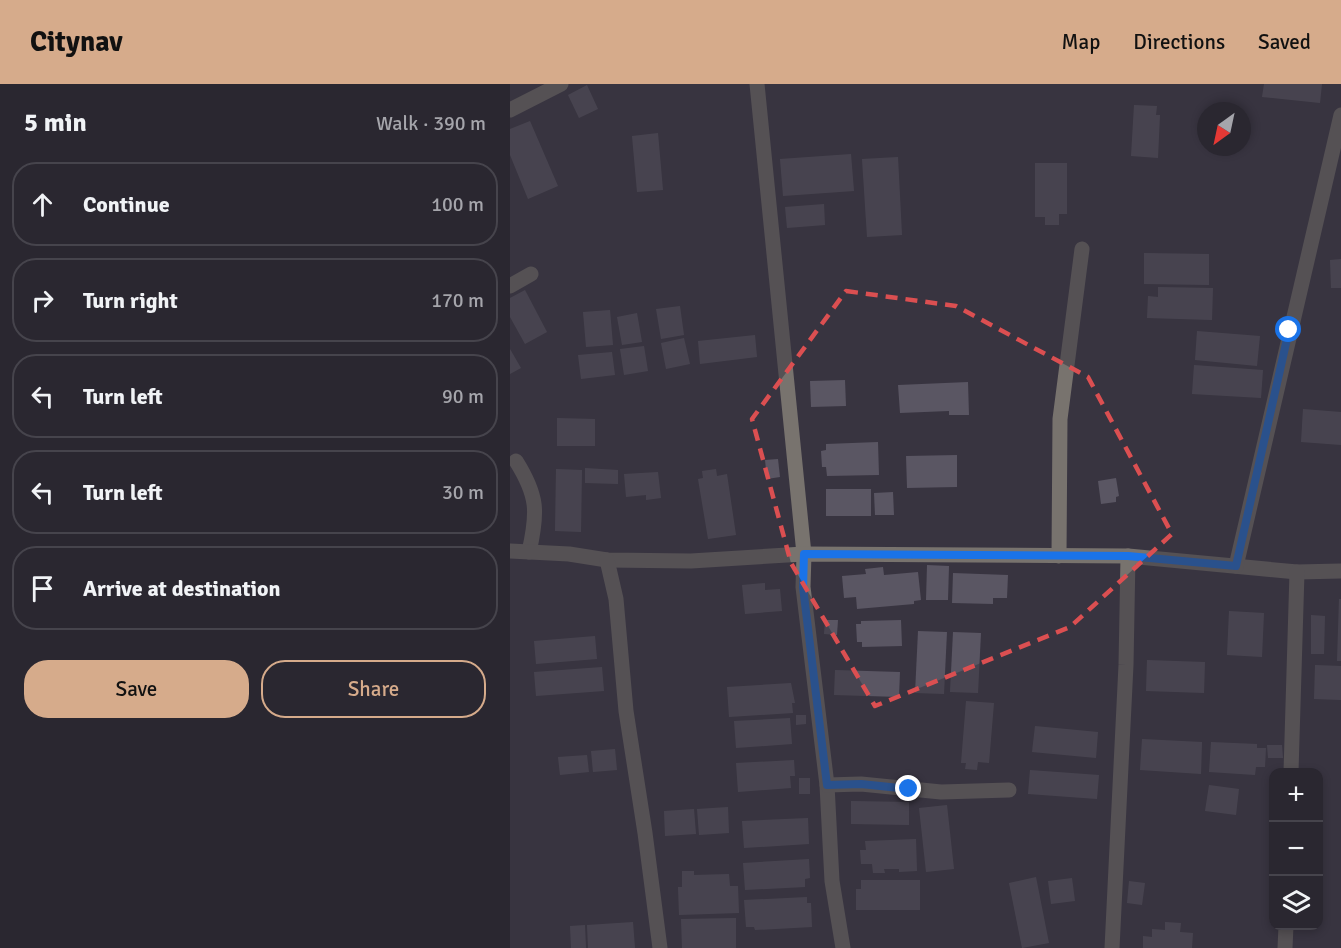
<!DOCTYPE html>
<meta charset="utf-8">
<style>
body{margin:0;font-family:Signika,sans-serif;background:#322f38;color:#f1f3f6}
.controls{position:absolute;right:18px;bottom:18px;display:grid;overflow:hidden;border-radius:12px;box-shadow:0 3px 9px #0003}
.controls button{width:54px;height:54px;display:grid;place-items:center;padding:0;border:0;border-bottom:2px solid #46444c;background:#2a2730;color:#f1f3f6;font:30px sans-serif}
.compass{position:absolute;left:687px;top:18px;width:54px;height:54px;border-radius:50%;background:#2a2730;box-shadow:0 3px 9px #0003;rotate:213deg}
.stop{position:absolute;width:18px;height:18px;margin:-14px;border:4px solid #1a73e8;border-radius:50%;background:#fff}
.stop.end{background:#1a73e8;border-color:#fff;box-shadow:0 2px 6px #0008}
.list{margin:0;padding:0;list-style:none}
h2{display:flex;justify-content:space-between;align-items:center;height:78px;margin:0;padding:0 24px;font-size:26px}
h2 small{font-size:20px;font-weight:400;color:#a5a5ab}
.list li{display:grid;grid-template-columns:39px 1fr auto;gap:18px;align-items:center;box-sizing:border-box;height:84px;margin:0 12px 12px;padding:0 12px;border:2px solid #46444c;border-radius:24px}
.list b{display:block;font-size:22px;white-space:nowrap}
.list em{font-size:20px;font-style:normal;color:#a5a5ab}
.actions{display:flex;gap:12px;padding:18px 24px}
.actions a{flex:1;padding:14px 0;border:2px solid #d6ab8b;border-radius:24px;text-align:center;font-size:21px;color:#d6ab8b}
.actions .main{background:#d6ab8b;color:#111}
.icon{flex:none;width:33px;height:33px;fill:none;stroke:currentColor;stroke-width:2;stroke-linecap:round;stroke-linejoin:round}
.map{position:relative;flex:none;width:831px;height:864px;overflow:hidden}
header{display:flex;align-items:center;gap:36px;box-sizing:border-box;height:84px;padding:0 30px;background:#d6ab8b;color:#111}
header strong{font-size:28px}
nav{display:flex;gap:33px;margin-inline-start:auto;font-size:21px}
main{display:flex}
aside{flex:1;background:#2a2730}
.map>svg:first-child{display:block}
</style>
<header>
<strong>Citynav</strong>
<nav><a>Map</a><a>Directions</a><a>Saved</a></nav>
</header>
<main>
<aside>
<h2>5 min<small>Walk · 390 m</small></h2>
<ul class="list">
<li><svg class="icon" aria-label="ahead" viewBox="0 0 24 24"><path d="M12 20V5M6 11l6-6 6 6"/></svg><div><b>Continue</b></div><em>100 m</em></li>
<li><svg class="icon" aria-label="right" viewBox="0 0 24 24"><path d="M7 20v-9h11M14 6l5 5-5 5"/></svg><div><b>Turn right</b></div><em>170 m</em></li>
<li><svg class="icon" aria-label="left" viewBox="0 0 24 24"><path d="M17 20v-9H6M10 6l-5 5 5 5"/></svg><div><b>Turn left</b></div><em>90 m</em></li>
<li><svg class="icon" aria-label="left" viewBox="0 0 24 24"><path d="M17 20v-9H6M10 6l-5 5 5 5"/></svg><div><b>Turn left</b></div><em>30 m</em></li>
<li><svg class="icon" aria-label="arrive" viewBox="0 0 24 24"><path d="M6 21V4h12l-3 4 3 4H6"/></svg><div><b>Arrive at destination</b></div></li>
</ul>
<div class="actions"><a class="main">Save</a><a>Share</a></div>
</aside>
<div class="map">
<svg width="831" height="864" viewBox="0 0 831 864">
<rect width="100%" height="100%" fill="#383440"/>
<g fill="#5a5663">
<path d="M754,0H812L810,19L752,13Z"/>
<path d="M77,1L88,25L69,34L58,11Z"/>
<path d="M624,21L647,22L646,31H650L648,74L621,72Z"/>
<path d="M20,37L48,102L18,115L0,71V45Z"/>
<path d="M148,49L153,106L127,108L122,52Z"/>
<path d="M341,70L344,107L273,112L270,75Z"/>
<path d="M388,73L392,151L357,153L352,75Z"/>
<path d="M525,79H557V130H549V141H535V133H525Z"/>
<path d="M314,120L315,141L277,144L275,123Z"/>
<path d="M634,169L699,170V201L634,200Z"/>
<path d="M831,175V204H821L820,176Z"/>
<path d="M648,203L703,204L702,236L637,234L638,212L648,213Z"/>
<path d="M15,206L37,248L15,260L0,233V214Z"/>
<path d="M170,222L174,251L151,255L146,225Z"/>
<path d="M100,226L103,261L76,263L73,228Z"/>
<path d="M127,229L132,258L112,261L107,233Z"/>
<path d="M687,247L750,252L747,282L685,276Z"/>
<path d="M245,251L247,273L190,280L188,257Z"/>
<path d="M174,254L180,280L156,285L151,259Z"/>
<path d="M134,262L138,287L114,291L110,265Z"/>
<path d="M0,265L11,284L0,290Z"/>
<path d="M102,268L105,291L71,295L68,271Z"/>
<path d="M684,281L753,286L751,314L682,310Z"/>
<path d="M335,296L336,322L301,323L300,297Z"/>
<path d="M458,298L459,331H439V327L390,329L388,301Z"/>
<path d="M793,325L831,328V361L791,358Z"/>
<path d="M47,334L85,335V362H47Z"/>
<path d="M368,358L369,391L317,392L316,383H312L311,367L316,366V360Z"/>
<path d="M447,371V403L397,404L396,372Z"/>
<path d="M268,375L270,393L257,395L255,376Z"/>
<path d="M75,384L108,386V400L75,399Z"/>
<path d="M46,385L72,386L71,448L45,447Z"/>
<path d="M206,385L207,392L217,390L226,451L198,455L188,395L193,394L192,387Z"/>
<path d="M148,388L151,414L136,416V411L116,413L114,390Z"/>
<path d="M606,394L609,412L606,413V418L591,420L588,397Z"/>
<rect x="316" y="405" width="45" height="27"/>
<path d="M383,408L384,431H365L364,409Z"/>
<path d="M417,481L439,482L438,516H416Z"/>
<path d="M373,483L374,491L408,488L411,516L404,517V520L347,525L346,513L334,514L332,492L356,490L355,485Z"/>
<path d="M443,489L498,491L497,514H483V520L442,519Z"/>
<path d="M255,499V506L270,505L272,527L235,530L232,501Z"/>
<path d="M829,515H831V577H827Z"/>
<path d="M719,527L754,529L752,573L717,571Z"/>
<path d="M801,531L815,532L814,570H801Z"/>
<path d="M315,536H328L327,551L314,550Z"/>
<path d="M391,536L392,562L352,563V558H347L346,540H351V537Z"/>
<path d="M408,547L437,548L434,610L405,609Z"/>
<path d="M443,548L471,549L468,609L440,608Z"/>
<path d="M85,552L87,575L26,580L24,557Z"/>
<path d="M637,576L695,578L694,609L636,607Z"/>
<path d="M805,581L831,582V616L804,615Z"/>
<path d="M92,583L94,607L26,612L24,588Z"/>
<path d="M325,586L390,588L389,613L324,611Z"/>
<path d="M281,599L285,619H282L283,629L219,633L217,603Z"/>
<path d="M456,617L484,619L479,679L468,678L467,686L455,685L456,679H451Z"/>
<path d="M286,631H296V640L286,641Z"/>
<path d="M280,634L282,660L226,664L224,637Z"/>
<path d="M525,642L588,648L586,674L522,668Z"/>
<path d="M632,655L692,658L691,690L630,686Z"/>
<path d="M701,658L747,660V664H756L755,683H746L745,691L699,688Z"/>
<path d="M757,661H772L773,674H758Z"/>
<path d="M105,665L107,686L83,688L81,667Z"/>
<path d="M77,671L79,688L50,691L48,673Z"/>
<path d="M284,676L285,692H280L281,704L228,708L226,679Z"/>
<path d="M520,686L589,691L587,715L518,710Z"/>
<rect x="289" y="694" width="11" height="16"/>
<path d="M699,701L729,705L726,731L695,727Z"/>
<path d="M341,717L399,718V741L341,740Z"/>
<path d="M437,721L444,785L416,788L409,724Z"/>
<path d="M218,723L219,749L189,751L187,725Z"/>
<path d="M184,725L186,750L155,752L154,727Z"/>
<path d="M298,734L299,760L234,764L232,737Z"/>
<path d="M406,755L407,787L389,788V785H374L375,789H363L362,780H351L350,766H356L355,757Z"/>
<path d="M299,775L300,794L295,795V803L235,806L233,779Z"/>
<path d="M172,787H184V791L219,790L220,802H228L229,829L169,831L168,803H172Z"/>
<path d="M526,793L539,859L512,864L499,799Z"/>
<path d="M562,794L565,817L541,820L538,797Z"/>
<path d="M351,796H410V826H346V805H351Z"/>
<path d="M619,797L635,799L632,821L617,819Z"/>
<path d="M297,813V819H301L302,843L245,846L244,843H236L234,816Z"/>
<path d="M226,834V864H172L171,835Z"/>
<path d="M123,838L125,864H78L77,841Z"/>
<path d="M655,838L671,839L670,848L683,849L682,864H633V852L642,853V845L655,846Z"/>
<path d="M75,841L76,864H61L60,842Z"/>
</g>
<g fill="none" stroke-linecap="round" stroke-linejoin="round">
<g stroke="#78736e" stroke-width="15">
<path d="M247,0L294,470L293,503L317,701L322,797L333,864"/>
<path d="M0,26L51,0"/>
<path d="M0,202L21,190"/>
<path d="M6,377C28,412 28,428 19,468"/>
<path d="M0,467L59,470L97,476L181,477L294,470L618,472L787,488L831,487"/>
<path d="M549,472L550,335L572,165"/>
<path d="M97,476L106,515L116,627L135,749L150,864"/>
<path d="M726,482L831,31"/>
<path d="M781,688L787,488"/>
<path d="M317,701L351,700L431,708L499,706"/>
<path d="M602,864L616,581L618,472"/>
<path d="M775,864L776,842"/>
</g>
</g>
<g fill="none" stroke-linecap="round" stroke-linejoin="round">
<path stroke="#1a73e8" stroke-width="8" d="M399,705L351,700L317,701L293,503L294,470L618,472L726,482L779,246"/>
</g>
<path d="M0 0H831V864H0ZM336,207L446,222L578,293L662,450L560,543L365,622L281,479L242,335Z" fill="#383440" fill-opacity=".55" fill-rule="evenodd"/>
<path fill="none" stroke="#db4f51" stroke-width="4.5" stroke-dasharray="12 8" stroke-linejoin="round" d="M336,207L446,222L578,293L662,450L560,543L365,622L281,479L242,335Z"/>
</svg>
<div class="controls">
<button>+</button>
<button>−</button>
<button><svg class="icon" aria-label="layers" viewBox="0 0 24 24"><path d="M12 4l9 5-9 5-9-5zM3 14l9 5 9-5"/></svg></button>
</div>
<svg class="compass" viewBox="-18 -18 36 36"><path d="M0-13l5 13h-10z" fill="#e53935"/><path d="M0 13l5-13h-10z" fill="#a5a5ab"/></svg>
<div class="stop" style="left:779px;top:246px"></div>
<div class="stop end" style="left:399px;top:705px"></div>
</div>
</main>
